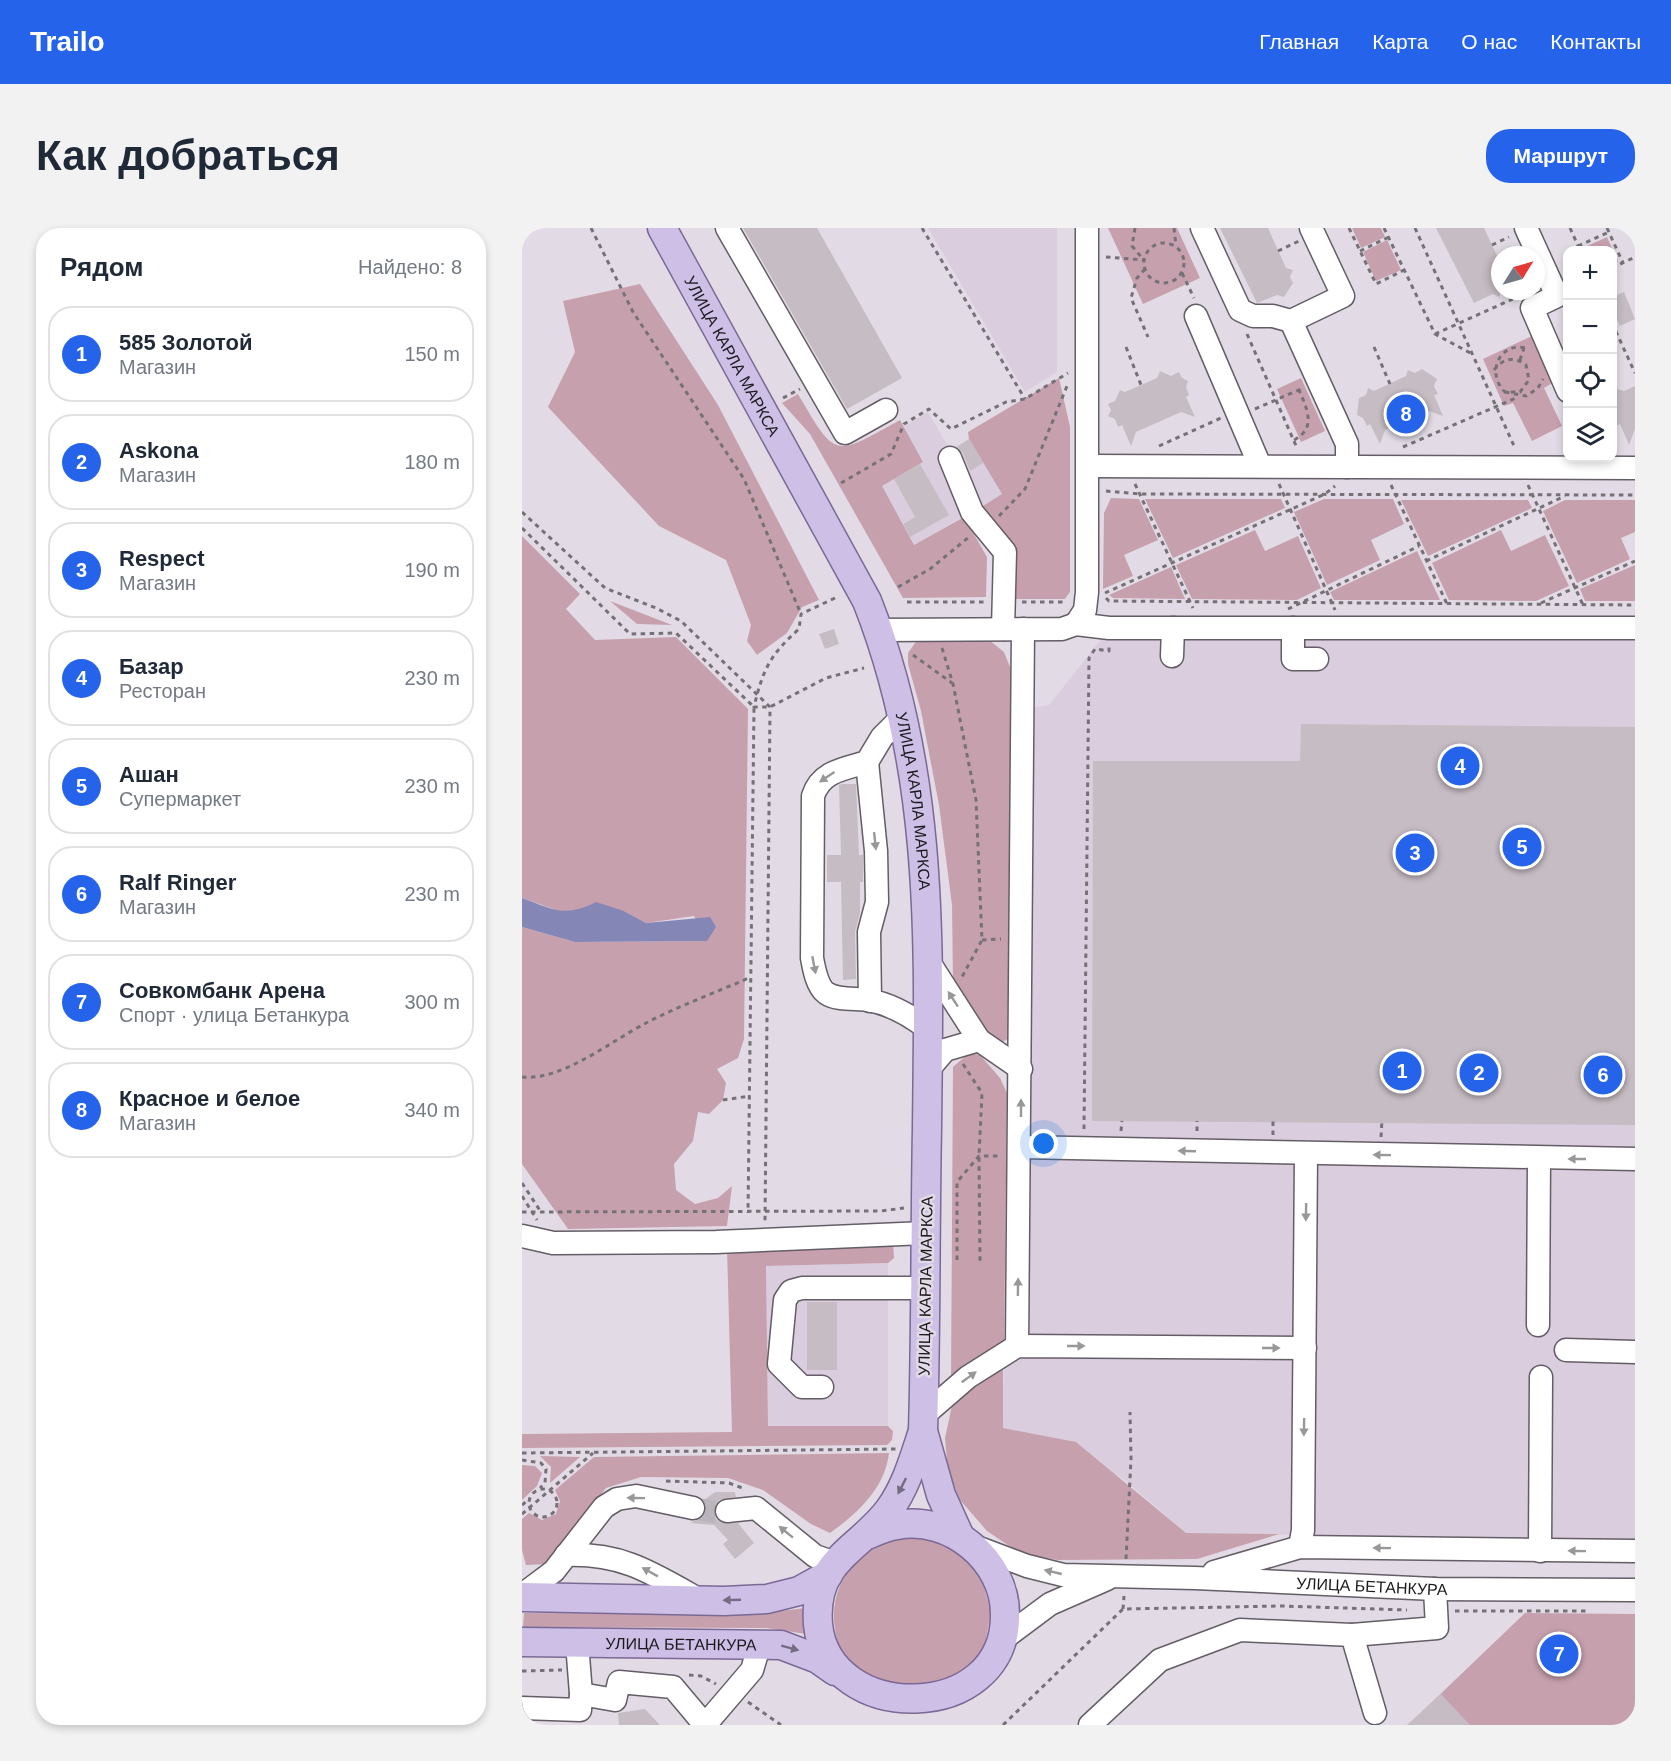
<!DOCTYPE html>
<html lang="ru">
<meta charset="utf-8">
<style>
body{margin:0;font-family:Helvetica,sans-serif;background:#f2f2f3;color:#1f2937}
.controls{position:absolute;right:18px;top:18px;display:grid;overflow:hidden;border-radius:12px;box-shadow:0 3px 9px #0003}
.controls button{width:54px;height:54px;display:grid;place-items:center;padding:0;border:0;border-bottom:2px solid #e0e1e3;background:#fff;color:#1f2937;font:30px sans-serif}
.compass{position:absolute;left:969px;top:18px;width:54px;height:54px;border-radius:50%;background:#fff;box-shadow:0 3px 9px #0003;rotate:53deg}
.you{position:absolute;left:522px;top:916px;width:21px;height:21px;margin:-15px;border:4px solid #fff;border-radius:50%;background:#1a73e8;box-shadow:0 0 0 9px #1a73e833}
.badge{display:grid;place-items:center;width:39px;height:39px;border-radius:50%;background:#2563eb;color:#fff;font-size:20px;font-weight:700}
.pin{position:absolute;translate:-50% -50%;border:3px solid #fff;box-shadow:0 2px 6px #0006}
.list{margin:0;padding:0;list-style:none}
h2{display:flex;justify-content:space-between;align-items:center;height:78px;margin:0;padding:0 24px;font-size:26px}
h2 small{font-size:20px;font-weight:400;color:#747a83}
.list li{display:grid;grid-template-columns:39px 1fr auto;gap:18px;align-items:center;box-sizing:border-box;height:96px;margin:0 12px 12px;padding:0 12px;border:2px solid #e0e1e3;border-radius:24px}
.list b{display:block;font-size:22px;white-space:nowrap}
.list p{margin:0;font-size:20px;white-space:nowrap;color:#747a83}
.list em{font-size:20px;font-style:normal;color:#747a83}
.icon{flex:none;width:33px;height:33px;fill:none;stroke:currentColor;stroke-width:2;stroke-linecap:round;stroke-linejoin:round}
.map{position:relative;flex:none;width:1113px;height:1497px;overflow:hidden;border-radius:24px}
header{display:flex;align-items:center;gap:36px;box-sizing:border-box;height:84px;padding:0 30px;background:#2563eb;color:#fff}
header strong{font-size:28px}
nav{display:flex;gap:33px;margin-inline-start:auto;font-size:21px}
.intro{display:flex;align-items:center;justify-content:space-between;box-sizing:border-box;height:144px;padding:0 36px}
h1{margin:0;font-size:42px}
.button{padding:15px 27px;border-radius:24px;background:#2563eb;color:#fff;font-size:21px;font-weight:700}
main{display:flex;gap:36px;padding:0 36px}
aside{flex:1;background:#fff;border-radius:24px;box-shadow:0 3px 9px #0003}
.map>svg:first-child{display:block}
</style>
<header>
<strong>Trailo</strong>
<nav><a>Главная</a><a>Карта</a><a>О нас</a><a>Контакты</a></nav>
</header>
<div class="intro"><h1>Как добраться</h1><a class="button">Маршрут</a></div>
<main>
<aside>
<h2>Рядом<small>Найдено: 8</small></h2>
<ul class="list">
<li><span class="badge">1</span><div><b>585 Золотой</b><p>Магазин</p></div><em>150 m</em></li>
<li><span class="badge">2</span><div><b>Askona</b><p>Магазин</p></div><em>180 m</em></li>
<li><span class="badge">3</span><div><b>Respect</b><p>Магазин</p></div><em>190 m</em></li>
<li><span class="badge">4</span><div><b>Базар</b><p>Ресторан</p></div><em>230 m</em></li>
<li><span class="badge">5</span><div><b>Ашан</b><p>Супермаркет</p></div><em>230 m</em></li>
<li><span class="badge">6</span><div><b>Ralf Ringer</b><p>Магазин</p></div><em>230 m</em></li>
<li><span class="badge">7</span><div><b>Совкомбанк Арена</b><p>Спорт · улица Бетанкура</p></div><em>300 m</em></li>
<li><span class="badge">8</span><div><b>Красное и белое</b><p>Магазин</p></div><em>340 m</em></li>
</ul>
</aside>
<div class="map">
<svg width="1113" height="1497" viewBox="0 0 1113 1497">
<rect width="100%" height="100%" fill="#e2dbe5"/>
<g fill="#dacede">
<path d="M406,0H535V144L503,164Z"/>
<path d="M406,184L428,222L447,211L480,266L392,317L359,258L401,234L382,198Z"/>
<path d="M580,410H1113V1313L664,1305L599,1249L481,1200L490,482L527,477Z"/>
<path d="M366,1035V1198H246L244,1038Z"/>
</g>
<g fill="#c7a0ae">
<path d="M586,0H655L678,50L621,76Z"/>
<path d="M830,0H859L863,9L839,20Z"/>
<path d="M1085,9L1096,33L1091,36L1090,22H1062L1061,20Z"/>
<path d="M865,12L879,42L854,53L841,24Z"/>
<path d="M118,56L196,177L297,372L280,379L265,405L235,427L225,413L229,397L204,332L137,298L26,179L53,124L41,73Z"/>
<path d="M1010,108L1032,154L1022,160L1040,198L1010,213L991,175L982,178L961,131Z"/>
<path d="M537,150L548,199V364L543,371H487L459,279L480,266L447,211L446,204Z"/>
<path d="M779,150L803,203L779,214L755,161Z"/>
<path d="M276,166C315,233 312,228 378,192L401,234L360,258L392,317L442,289L465,329L464,369L381,370L288,206L260,175Z"/>
<path d="M589,270L617,271L636,312L602,327L611,348L581,361L582,285Z"/>
<path d="M623,271H759L763,280L651,330Z"/>
<path d="M802,271H871L882,296L849,312L858,332L805,357L772,284Z"/>
<path d="M879,272H1006L1010,280L906,328Z"/>
<path d="M1043,272H1113V304L1099,310L1108,331L1055,355L1021,283Z"/>
<path d="M733,302L743,323L776,308L799,360L775,372L670,371L654,337Z"/>
<path d="M979,302L989,323L1023,307L1047,358L1014,373L927,372L910,335Z"/>
<path d="M0,308L58,366L44,381L73,412L154,409L226,481L222,811L216,830L195,841L204,855L201,872L187,886L176,884L171,913L152,936L154,962L173,976L196,970L210,958L205,998L46,1001L0,936V699L53,714L185,713L172,688L124,695L102,683H37L0,670Z"/>
<path d="M895,323L918,372H812L808,364Z"/>
<path d="M1113,337V373H1063L1058,361Z"/>
<path d="M649,339L663,371L591,370L587,367Z"/>
<path d="M88,373L150,397L115,396Z"/>
<path d="M400,411L467,412L482,424L490,444L486,811L480,814L468,808L431,758L430,677L417,577L399,483L386,436V425L393,415Z"/>
<path d="M447,825L458,827L478,850L485,865L482,1117L429,1153L431,839Z"/>
<path d="M371,1014L372,1030L366,1035L244,1038L246,1198H366L371,1203L370,1212L365,1217L0,1220V1206L210,1204L205,1020Z"/>
<path d="M481,1141V1200L554,1214L664,1305L757,1306L675,1331L536,1332L499,1326L465,1303L438,1272L426,1243L423,1210L431,1173Z"/>
<path d="M367,1225C363,1260 336,1285 308,1305L289,1296L241,1262L206,1250L119,1249L84,1260L24,1336L4,1337L0,1322V1291L7,1285L20,1292L34,1286L38,1273L33,1262L72,1229Z"/>
<path d="M18,1228L58,1229L28,1255L29,1239Z"/>
<path d="M0,1237L13,1238L20,1245L15,1258L0,1272Z"/>
<path d="M388,1308L422,1315L450,1336L460,1351L469,1385L462,1420L453,1435L393,1467C378,1460 339,1447 329,1438C320,1429 314,1412 313,1400C306,1351 341,1315 388,1308Z"/>
<path d="M284,1380V1406L244,1400L1,1399L2,1385L230,1386Z"/>
<path d="M1003,1385L1113,1386V1497H886Z"/>
</g>
<path fill="#8486b6" d="M0,670C30,681 43,690 74,674L102,683L124,695L188,689L194,699L185,713L53,714L0,699Z"/>
<g fill="#c6bcc3">
<path d="M221,0H295L380,150L325,181Z"/>
<path d="M698,0H746L764,40L771,42L768,49L771,55L762,69L755,67L735,75Z"/>
<path d="M914,0H962L978,34V69L971,66L952,75Z"/>
<path d="M1102,64L1113,91L1098,98L1090,81V69Z"/>
<path d="M900,141L915,151L912,158L916,166L912,167L921,188L907,183L863,202L858,216L848,196L845,198L841,190L835,187L837,170L844,167L846,160L852,163L884,148L886,142L893,145Z"/>
<path d="M638,143L649,148L657,144L660,150L666,153L664,159L667,167L664,169L673,189L659,184L614,204L609,218L600,197L596,199L593,191L586,188L589,182L586,176L593,173L598,162L603,164L635,150Z"/>
<path d="M1113,158V201L1107,217L1098,196L1094,198L1090,190V168L1095,161L1102,163Z"/>
<path d="M447,211L461,235L448,243L441,225L435,219Z"/>
<path d="M398,236L427,287L388,309L381,296L393,289L372,251Z"/>
<path d="M312,401L317,416L303,421L297,406Z"/>
<path d="M779,496L1113,499V897L570,893L571,533H778Z"/>
<path d="M320,556H334L337,627H341V654H338V685L333,704L334,751L321,752L319,654H305V627H319L317,557Z"/>
<rect x="285" y="1074" width="30" height="68"/>
<path d="M193,1264H213L214,1269L197,1272L192,1284L194,1291L200,1295H216L232,1315L213,1331L201,1316L206,1312L192,1297L168,1295L181,1289L184,1282L182,1272Z"/>
<path d="M919,1466L948,1497H885Z"/>
<path d="M123,1481L138,1497H97L96,1485Z"/>
</g>
<g fill="none" stroke-linecap="round" stroke-linejoin="round">
<path stroke="#bab4bd" stroke-width="22" stroke-dasharray="22 11" stroke-linecap="butt" d="M171,1280L192,1284L205,1283"/>
<defs>
<g id="minor">
<path d="M205,0L323,205L364,182"/>
<path d="M680,0L718,82L731,88H751L769,93L821,68L789,0"/>
<path d="M1004,0L1035,68L1010,80L1046,163"/>
<path d="M674,88L738,238"/>
<path d="M769,93L825,216V239"/>
<path d="M428,230L450,284L483,324L481,401"/>
<path d="M566,238L1113,240"/>
<path d="M554,396L563,382L565,364V0"/>
<path d="M771,400V431H795"/>
<path d="M356,402L540,401L554,396L587,400H1113"/>
<path d="M650,428L651,400"/>
<path d="M380,489L360,509L345,534C322,541 299,543 291,568L290,730C292,741 295,758 304,765C316,773 333,770 346,772C369,776 388,787 406,801"/>
<path d="M345,534L354,623L355,674L347,704L348,773"/>
<path d="M405,731L457,812L499,841"/>
<path d="M405,843L423,822L457,812"/>
<path d="M498,919L1113,931"/>
<path d="M0,1008L31,1015L194,1014L403,1005"/>
<path d="M1016,1097L1017,930"/>
<path d="M495,1118L501,401"/>
<path d="M1044,1122L1113,1124"/>
<path d="M300,1159H280L257,1136L263,1072L269,1063L280,1060H403"/>
<path d="M402,1187L446,1149L495,1118L783,1120"/>
<path d="M205,1283L234,1280L293,1328L313,1335"/>
<path id="s1" d="M449,1317L505,1338L541,1347L673,1350L913,1361L1113,1362"/>
<path d="M778,1319L781,1302L784,926"/>
<path d="M1018,1323L1019,1149"/>
<path d="M44,1327C101,1325 130,1345 178,1372"/>
<path d="M692,1344L778,1319L1113,1323"/>
<path d="M0,1367L32,1343L82,1279L95,1271L114,1268L171,1280"/>
<path d="M830,1407L915,1400L913,1361"/>
<path d="M481,1411L528,1376L585,1351"/>
<path d="M55,1415L59,1466"/>
<path d="M0,1480L58,1482L59,1466L93,1472L97,1454L151,1459L183,1497L230,1442L238,1415"/>
<path d="M568,1497L638,1432L718,1402L830,1407L853,1485"/>
</g>
<g id="major">
<path id="s2" d="M140,0L345,373C413,545 407,718 405,900C403,1001 404,1102 401,1203L419,1267L438,1309"/>
<path d="M345,1307C354,1303 365,1298 375,1297C428,1287 483,1332 483,1386C485,1497 305,1497 296,1396C291,1332 336,1323 367,1282C384,1259 392,1230 401,1203"/>
<path d="M0,1369L202,1373L245,1371L277,1363L306,1347"/>
<path id="s3" d="M0,1414L259,1417L296,1431L313,1443"/>
</g>
</defs>
<use href="#minor" stroke="#645d66" stroke-width="25"/>
<use href="#major" stroke="#7a6995" stroke-width="31"/>
<g stroke="#757177" stroke-width="3" stroke-dasharray="4.5 4.5" stroke-linecap="butt">
<path d="M69,0L111,84L222,251L279,386"/>
<path d="M400,0L503,171"/>
<path d="M613,0L610,18L621,31"/>
<path d="M652,0L654,18"/>
<path d="M827,0L854,56L882,42"/>
<path d="M862,0L913,106L952,127"/>
<path d="M893,0L993,220"/>
<path d="M1048,0L1058,22"/>
<path d="M1085,0L1101,35"/>
<path d="M1112,0L1113,3"/>
<circle cx="642" cy="35" r="20"/>
<path d="M970,17L987,9"/>
<path d="M1056,18L1087,4"/>
<path d="M756,23L777,13"/>
<path d="M838,23L867,9"/>
<path d="M584,29L622,32"/>
<path d="M1090,40L1113,29"/>
<path d="M623,41L615,50L609,70L626,109"/>
<path d="M660,45L672,70"/>
<path d="M1090,95L1113,145"/>
<path d="M725,106L775,220"/>
<path d="M913,106L993,70"/>
<path d="M604,119L619,157"/>
<path d="M852,119L868,156"/>
<path d="M998,132L1002,120"/>
<path d="M972,142C981,130 992,128 1004,137L1007,152L998,164H983C963,145 978,111 1007,121"/>
<path d="M983,164L1004,168L1016,160L1021,151"/>
<path d="M261,170L278,161"/>
<path d="M733,181L779,161"/>
<path d="M772,212C795,200 785,181 777,162"/>
<path d="M637,218L699,190"/>
<path d="M881,219L996,169"/>
<path d="M319,255L369,226L382,196L407,181L429,201L484,174L503,171L546,145"/>
<path d="M613,256L671,380"/>
<path d="M757,256L813,382"/>
<path d="M869,257L925,376"/>
<path d="M1006,257L1061,377"/>
<path d="M584,263L618,266L1113,267"/>
<path d="M0,284L83,360L134,380L159,393L248,479L243,994"/>
<path d="M477,288L503,261L545,158"/>
<path d="M0,300L108,406L154,405L232,479L226,985"/>
<path d="M904,333L1043,268"/>
<path d="M376,359L408,341L447,309"/>
<path d="M583,365L803,266L813,258"/>
<path d="M313,370L279,386L277,401C248,427 241,441 232,479H248L304,450L342,440"/>
<path d="M584,370L587,373L1113,377"/>
<path d="M385,374H464"/>
<path d="M500,374H545"/>
<path d="M1019,375L1113,333"/>
<path d="M766,381L897,318"/>
<path d="M420,420L431,456L454,572L460,712L440,749"/>
<path d="M391,427L430,455"/>
<path d="M460,712L479,711"/>
<path d="M441,836L460,865L457,928L458,1033"/>
<path d="M0,849C41,853 90,812 126,794C159,777 195,764 229,749"/>
<path d="M201,872L228,868"/>
<path d="M562,901L567,430L573,421L587,423V417"/>
<path d="M599,903L600,893"/>
<path d="M675,903V893"/>
<path d="M751,907V893"/>
<path d="M859,909L860,892"/>
<path d="M0,955L19,984"/>
<path d="M0,968L15,992"/>
<path d="M0,984L359,983L382,980"/>
<path d="M435,1032V954L457,928H478"/>
<path d="M0,1225L374,1221"/>
<path d="M0,1232L19,1235L24,1241L23,1255L18,1260"/>
<path d="M144,1253L207,1255L223,1261"/>
<circle cx="21" cy="1275" r="14"/>
<path d="M0,1277L7,1271"/>
<path d="M0,1286L71,1225"/>
<path d="M604,1331L609,1231L608,1184"/>
<path d="M601,1381L602,1368"/>
<path d="M933,1383H1068"/>
<path d="M0,1443L40,1442"/>
<path d="M167,1447L179,1448L194,1456"/>
<path d="M226,1474L259,1497"/>
<path d="M481,1497L601,1381L759,1378L885,1382"/>
</g>
<use href="#minor" stroke="#fff" stroke-width="22"/>
<use href="#major" stroke="#cdbfe6" stroke-width="28"/>
</g>
<defs><path id="oneway-solid" d="M-6-.8H1V-3.2L6.5 0L1 3.2V.8H-6Z" transform="scale(1.5)"/></defs>
<g fill="#999899">
<use href="#oneway-solid" transform="translate(305 549) rotate(146)"/>
<use href="#oneway-solid" transform="translate(353 613) rotate(84)"/>
<use href="#oneway-solid" transform="translate(292 737) rotate(79)"/>
<use href="#oneway-solid" transform="translate(431 771) rotate(-123)"/>
<use href="#oneway-solid" transform="translate(499 880) rotate(-90)"/>
<use href="#oneway-solid" transform="translate(665 923) rotate(-178)"/>
<use href="#oneway-solid" transform="translate(860 927) rotate(-179)"/>
<use href="#oneway-solid" transform="translate(1055 931) rotate(-180)"/>
<use href="#oneway-solid" transform="translate(784 984) rotate(91)"/>
<use href="#oneway-solid" transform="translate(496 1059) rotate(-89)"/>
<use href="#oneway-solid" transform="translate(554 1118)"/>
<use href="#oneway-solid" transform="translate(749 1120)"/>
<use href="#oneway-solid" transform="translate(447 1149) rotate(-36)"/>
<use href="#oneway-solid" transform="translate(782 1199) rotate(91)"/>
<use href="#oneway-solid" transform="translate(114 1270) rotate(-179)"/>
<use href="#oneway-solid" transform="translate(264 1304) rotate(-141)"/>
<use href="#oneway-solid" transform="translate(860 1320) rotate(-179)"/>
<use href="#oneway-solid" transform="translate(1055 1323) rotate(-179)"/>
<use href="#oneway-solid" transform="translate(128 1344) rotate(-151)"/>
<use href="#oneway-solid" transform="translate(531 1344) rotate(-167)"/>
</g>
<g fill="#746c82">
<use href="#oneway-solid" transform="translate(380 1258) rotate(117)"/>
<use href="#oneway-solid" transform="translate(210 1372) rotate(178)"/>
<use href="#oneway-solid" transform="translate(268 1420) rotate(15)"/>
</g>
<g text-anchor="middle" stroke-width="5" stroke-linejoin="round" paint-order="stroke">
<g font-size="16" fill="#1c1a1d" stroke="#e2dbe5">
<text dy="6" stroke="none"><textPath href="#s2" startOffset="146">УЛИЦА КАРЛА МАРКСА</textPath></text>
<text dy="6" stroke="none"><textPath href="#s2" startOffset="632">УЛИЦА КАРЛА МАРКСА</textPath></text>
<text transform="translate(403 1058) rotate(-89)" y="6">УЛИЦА КАРЛА МАРКСА</text>
<text dy="6" stroke="none"><textPath href="#s1" startOffset="406">УЛИЦА БЕТАНКУРА</textPath></text>
<text dy="6" stroke="none"><textPath href="#s3" startOffset="159">УЛИЦА БЕТАНКУРА</textPath></text>
</g>
</g>
</svg>
<div class="controls">
<button>+</button>
<button>−</button>
<button><svg class="icon" aria-label="locate" viewBox="0 0 24 24"><circle cx="12" cy="12" r="6"/><path d="M12 2v4M12 18v4M2 12h4M18 12h4"/></svg></button>
<button><svg class="icon" aria-label="layers" viewBox="0 0 24 24"><path d="M12 4l9 5-9 5-9-5zM3 14l9 5 9-5"/></svg></button>
</div>
<svg class="compass" viewBox="-18 -18 36 36"><path d="M0-13l5 13h-10z" fill="#e53935"/><path d="M0 13l5-13h-10z" fill="#747a83"/></svg>
<div class="you"></div>
<div class="pin badge" style="left:880px;top:843px">1</div>
<div class="pin badge" style="left:957px;top:845px">2</div>
<div class="pin badge" style="left:893px;top:625px">3</div>
<div class="pin badge" style="left:938px;top:538px">4</div>
<div class="pin badge" style="left:1000px;top:619px">5</div>
<div class="pin badge" style="left:1081px;top:847px">6</div>
<div class="pin badge" style="left:1037px;top:1426px">7</div>
<div class="pin badge" style="left:884px;top:186px">8</div>
</div>
</main>
